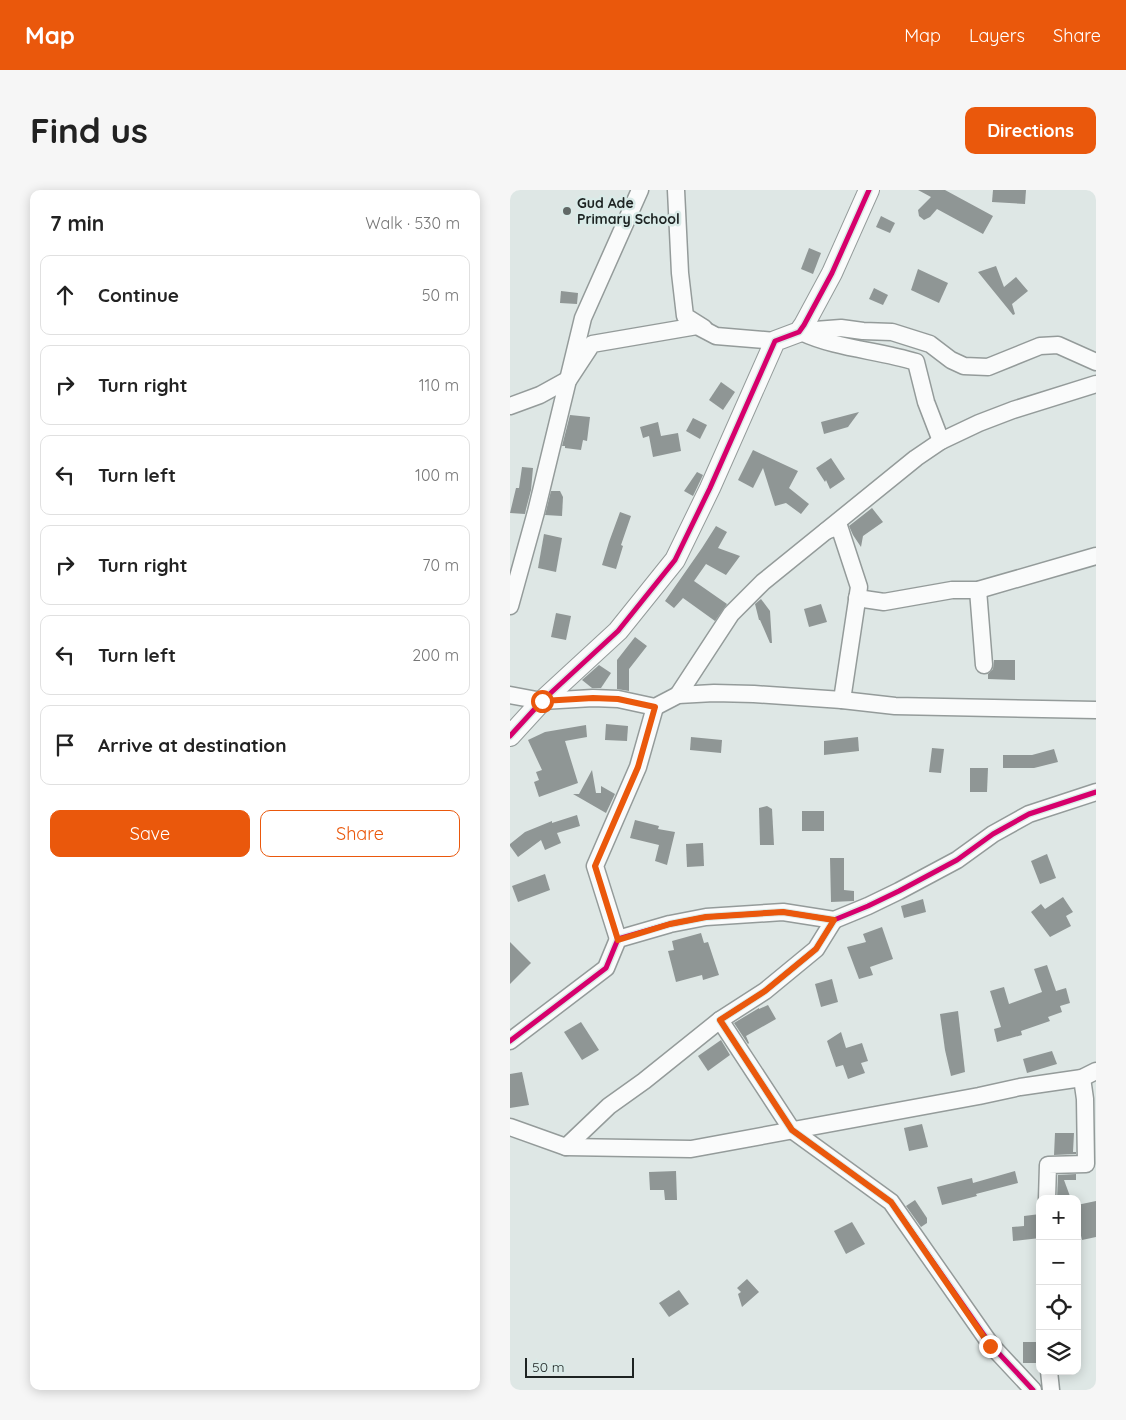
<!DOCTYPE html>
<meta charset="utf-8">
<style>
body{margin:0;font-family:Quicksand,sans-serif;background:#f6f6f6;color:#222}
.controls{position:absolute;right:15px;bottom:15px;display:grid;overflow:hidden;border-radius:10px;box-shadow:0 2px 12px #0003}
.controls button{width:45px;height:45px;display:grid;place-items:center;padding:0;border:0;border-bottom:1px solid #e0e0e0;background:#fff;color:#222;font:25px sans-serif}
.scale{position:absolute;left:15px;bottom:12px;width:109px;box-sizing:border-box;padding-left:5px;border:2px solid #1d2322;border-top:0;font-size:14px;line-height:18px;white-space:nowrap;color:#1d2322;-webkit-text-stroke:4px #daebe8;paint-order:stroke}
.stop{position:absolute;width:15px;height:15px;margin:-11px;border:4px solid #ea580c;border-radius:50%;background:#fff}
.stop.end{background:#ea580c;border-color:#fff;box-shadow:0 1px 5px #0008}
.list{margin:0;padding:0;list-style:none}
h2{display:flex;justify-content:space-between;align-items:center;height:65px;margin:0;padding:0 20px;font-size:21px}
h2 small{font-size:16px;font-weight:400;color:#767676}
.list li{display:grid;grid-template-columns:32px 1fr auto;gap:15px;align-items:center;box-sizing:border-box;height:80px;margin:0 10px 10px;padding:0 10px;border:1px solid #e0e0e0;border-radius:10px}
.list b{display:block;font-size:19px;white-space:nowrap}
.list em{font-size:16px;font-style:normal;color:#767676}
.actions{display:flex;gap:10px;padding:15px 20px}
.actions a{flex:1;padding:11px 0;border:1px solid #ea580c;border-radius:10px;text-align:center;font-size:18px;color:#ea580c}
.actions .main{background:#ea580c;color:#fff}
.icon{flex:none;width:28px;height:28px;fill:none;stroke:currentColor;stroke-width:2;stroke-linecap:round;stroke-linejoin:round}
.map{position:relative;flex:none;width:586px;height:1200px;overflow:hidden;border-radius:10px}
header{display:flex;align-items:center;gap:30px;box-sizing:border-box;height:70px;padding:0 25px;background:#ea580c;color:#fff}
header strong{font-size:24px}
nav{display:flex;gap:28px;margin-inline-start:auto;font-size:18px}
.intro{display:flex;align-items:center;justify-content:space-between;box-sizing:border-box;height:120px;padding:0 30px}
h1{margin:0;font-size:35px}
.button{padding:12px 22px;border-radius:10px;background:#ea580c;color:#fff;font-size:18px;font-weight:700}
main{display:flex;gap:30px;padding:0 30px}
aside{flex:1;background:#fff;border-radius:10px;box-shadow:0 2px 12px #0003}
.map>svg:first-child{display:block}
</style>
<header>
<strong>Map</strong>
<nav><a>Map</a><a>Layers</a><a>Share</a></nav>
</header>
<div class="intro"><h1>Find us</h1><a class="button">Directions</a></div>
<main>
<aside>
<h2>7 min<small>Walk · 530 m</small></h2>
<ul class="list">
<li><svg class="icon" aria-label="ahead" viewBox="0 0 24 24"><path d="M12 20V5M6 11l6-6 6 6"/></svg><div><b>Continue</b></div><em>50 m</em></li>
<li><svg class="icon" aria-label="right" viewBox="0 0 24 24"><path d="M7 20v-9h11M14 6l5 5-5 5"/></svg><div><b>Turn right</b></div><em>110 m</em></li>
<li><svg class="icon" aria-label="left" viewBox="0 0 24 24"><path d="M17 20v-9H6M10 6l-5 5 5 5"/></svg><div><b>Turn left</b></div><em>100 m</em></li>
<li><svg class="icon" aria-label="right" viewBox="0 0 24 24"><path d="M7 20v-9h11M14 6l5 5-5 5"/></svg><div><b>Turn right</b></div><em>70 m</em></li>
<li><svg class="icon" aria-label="left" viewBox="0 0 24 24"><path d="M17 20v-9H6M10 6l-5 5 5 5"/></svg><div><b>Turn left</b></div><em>200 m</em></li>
<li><svg class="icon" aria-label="arrive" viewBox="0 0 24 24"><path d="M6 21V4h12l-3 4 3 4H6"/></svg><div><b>Arrive at destination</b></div></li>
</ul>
<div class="actions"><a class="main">Save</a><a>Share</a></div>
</aside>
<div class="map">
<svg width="586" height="1200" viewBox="0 0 586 1200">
<rect width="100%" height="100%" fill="#dee7e5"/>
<g fill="#8f9695">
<path d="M408,0H435L483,26L473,44L427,19L420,27L414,30L409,26L408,20L421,7Z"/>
<path d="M483,0H516L515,14L482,12Z"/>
<path d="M371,26L385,33L380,43L366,37Z"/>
<path d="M299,58L311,63L303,84L291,79Z"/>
<path d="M486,76L494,97L506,87L518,101L502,114L505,124L503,125L468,82Z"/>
<path d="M408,79L438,93L429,113L401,100Z"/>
<path d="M364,98L378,105L373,115L359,109Z"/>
<path d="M51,101L68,103L67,114L50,113Z"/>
<path d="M211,192L225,202L213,220L199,210Z"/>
<path d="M349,222L338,237L314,244L311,232Z"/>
<path d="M60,225L80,227L77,251L73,250L71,260L55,258V256H52Z"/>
<path d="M183,228L197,235L190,249L176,241Z"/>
<path d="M148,232L151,246L168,243L171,261L143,267L139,246L133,248L130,237Z"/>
<path d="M243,260L288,281L279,298L299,314L291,324L276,313L265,316L253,278L243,298L228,290Z"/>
<path d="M321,268L335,289L320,299L316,290L315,292L306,278Z"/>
<path d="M12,277L23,278L21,300L16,319L15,324L0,323L6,298H9Z"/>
<path d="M187,282L193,285L183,306L174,301Z"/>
<path d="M41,301H50L53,307L52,326L35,325Z"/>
<path d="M362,318L373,332L353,346L351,357L343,345L339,336Z"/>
<path d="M110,322L121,326L111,355L113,356L106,379L92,375L99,352Z"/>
<path d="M206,336L217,342L208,358L230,366L216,385L196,374L184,391L217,414L205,431L173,408L164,418L155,411L192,358Z"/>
<path d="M34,344L52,348L46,382L28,378Z"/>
<path d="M251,409L260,421L262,453H260L250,430H249L245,414Z"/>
<path d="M311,414L317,432L299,437L294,419Z"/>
<path d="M46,423L61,426L56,450L41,447Z"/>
<path d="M125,447L137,456L119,479V501L107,499V470Z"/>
<path d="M484,470H505V490L478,489V484L483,479Z"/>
<path d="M89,475L101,483L91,498H82L72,490Z"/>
<path d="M96,534L118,536L117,551L95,550Z"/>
<path d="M76,535L77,547L55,551L68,593L29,607L24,592L29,590L26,582L32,580L18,550L35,542Z"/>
<path d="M181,547L212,550L211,563L180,560Z"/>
<path d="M348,547L349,561L314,565V551Z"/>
<path d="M422,558L434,559L431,583L419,582Z"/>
<path d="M544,559L548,572L524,578H493V565H522Z"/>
<path d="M460,578H478L477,602H460Z"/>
<path d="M82,580L86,603H91V596L105,604L96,623L63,604H69Z"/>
<path d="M257,616L262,619L264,655H250L249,618Z"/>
<rect x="292" y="621" width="22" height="20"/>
<path d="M67,625L70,636L47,643L51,653L35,660L31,650L8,667L0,656V654L15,642L42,631V633Z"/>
<path d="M125,630L149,636L148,639L165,642L157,675L145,671L149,655L120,648Z"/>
<path d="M193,653L194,676L177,677L176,654Z"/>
<path d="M537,664L546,688L530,694L521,671Z"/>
<path d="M320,668H334V700L344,701V711L321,712Z"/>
<path d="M35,684L40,700L8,712L2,696Z"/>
<path d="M553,707L563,722L556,726L561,736L540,747L521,722L531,714L535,719Z"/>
<path d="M413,709L416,722L394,728L391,716Z"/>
<path d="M372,737L383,769L360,777L363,785L349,789L337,757L356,752L353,744Z"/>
<path d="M191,743L194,753L198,752L209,785L193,790L192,785L166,792L158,761L164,760L162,751Z"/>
<path d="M0,752L21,773L0,794Z"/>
<path d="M537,775L546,801L556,798L560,813L550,816L552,822L538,827L540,831L511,841L512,845L487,852L484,839L491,837L480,801L494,797L499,814L532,802L524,779Z"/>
<path d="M322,789L328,812L311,817L305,794Z"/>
<path d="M258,815L266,829L236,846L239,853L238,854L224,833L249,818V819Z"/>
<path d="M448,821L455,882L441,886L435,860L430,824Z"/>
<path d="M71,832L89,860L72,870L54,842Z"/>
<path d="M331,842L336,858L352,853L358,871L351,873L355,883L338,889L333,875L326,877L317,851Z"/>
<path d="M211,850L220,865L198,881L188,866Z"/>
<path d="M542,861L547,874L517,883L513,869Z"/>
<path d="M12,882L19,915L0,918V884Z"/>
<path d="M412,934L418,957L399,961L394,938Z"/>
<path d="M545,943H564L563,962H566V964L544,965Z"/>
<path d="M166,981L167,1010H155L154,1000H140L139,982Z"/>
<path d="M505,981L508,993L466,1004L467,1006L432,1015L427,997L462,988L463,993Z"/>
<path d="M566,984V990H554L561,1009H547L548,985Z"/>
<path d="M405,1010L417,1028V1033L411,1037L396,1016Z"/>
<path d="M586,1011V1047L572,1050L567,1029V1015Z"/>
<path d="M530,1024V1048L503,1051L502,1037L514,1036V1026Z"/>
<path d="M342,1032L355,1054L336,1064L324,1041Z"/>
<path d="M237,1089L249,1102L232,1117L228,1104L231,1102L227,1098Z"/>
<path d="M169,1100L179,1114L159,1127L149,1113Z"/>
<rect x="513" y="1152" width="17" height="21"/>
</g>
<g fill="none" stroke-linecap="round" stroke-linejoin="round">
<defs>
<g id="minor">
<path d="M166,0L170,83L175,126L194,138"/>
<path d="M294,135L305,140L331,138L353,141L382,142L420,154L441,170L454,176L478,177L530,156L548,155L586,172"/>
<path d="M291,142C327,159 368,160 406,172L416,212L431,251"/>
<path d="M0,216L30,205L59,189L82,154L187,136L206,146L265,151"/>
<path d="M316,341L329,336L349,397L332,510"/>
<path d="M468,400L474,475"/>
<path d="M347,408L374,412L442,400H468L586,366"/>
<path d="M0,416L26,322L73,128L130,0"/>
<path d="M0,505L32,511L83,508L108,509L145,517L168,505L204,503L244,504L332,510L385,516L586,520"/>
<path d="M168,505L221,424L253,392L406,268L431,251L469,233L503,220L586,194"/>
<path d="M324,730L306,759L255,801L210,830L282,940L381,1012L481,1155L523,1200"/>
<path d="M108,749L85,676L128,577L145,517"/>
<path d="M0,851L96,778L108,749L160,734L196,727L273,722L324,730L358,716L389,701L447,670L483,644L519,624L586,602"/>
<path d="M0,937L56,957L181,959L469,906L510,897L572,888L586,881"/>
<path d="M56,957L99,916L134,891L210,830"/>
<path d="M537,1009L538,975L576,974L575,909L572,888"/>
<path d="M539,1181L541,1200"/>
</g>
<path id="tertiary" d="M0,546L32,511L108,441L165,370L200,298L265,151L289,142L294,135L322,83L359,0"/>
</defs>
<use href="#minor" stroke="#949b9a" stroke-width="19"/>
<use href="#tertiary" stroke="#949b9a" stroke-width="22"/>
<use href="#minor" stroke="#fafbfb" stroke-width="16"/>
<use href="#tertiary" stroke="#fafbfb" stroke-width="20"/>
<defs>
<g id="cycleway">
<path d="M0,546L32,511L108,441L165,370L200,298L265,151L289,142L294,135L322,83L359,0"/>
<path d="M324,730L306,759L255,801L210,830L282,940L381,1012L481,1155L523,1200"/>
<path d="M0,851L96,778L108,749L160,734L196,727L273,722L324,730L358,716L389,701L447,670L483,644L519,624L586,602"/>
</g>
</defs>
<use href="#cycleway" stroke="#daebe8" stroke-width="8"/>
<use href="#cycleway" stroke="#d6006c" stroke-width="5"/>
</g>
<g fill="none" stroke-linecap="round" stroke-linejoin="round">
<path stroke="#ea580c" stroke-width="6" d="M32,511L83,508L108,509L145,517L128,577L85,676L108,750L160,734L196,727L273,722L324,730L306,759L255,801L210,830L282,940L381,1012L480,1156"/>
</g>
<circle fill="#616866" stroke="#daebe8" stroke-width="2" cx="57" cy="21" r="5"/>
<g text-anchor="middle" stroke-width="5" stroke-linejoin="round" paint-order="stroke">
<g font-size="14" font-weight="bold" fill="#1d2322" stroke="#daebe8" text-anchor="start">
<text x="67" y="18">Gud Ade<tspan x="67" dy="16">Primary School</tspan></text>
</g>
</g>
</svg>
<div class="controls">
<button>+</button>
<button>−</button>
<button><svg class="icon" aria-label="locate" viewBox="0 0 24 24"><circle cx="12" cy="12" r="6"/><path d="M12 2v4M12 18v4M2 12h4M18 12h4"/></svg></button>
<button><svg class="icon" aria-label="layers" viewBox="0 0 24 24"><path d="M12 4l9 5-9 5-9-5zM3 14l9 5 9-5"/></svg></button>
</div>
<div class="scale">50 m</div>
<div class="stop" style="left:32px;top:511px"></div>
<div class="stop end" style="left:480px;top:1156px"></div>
</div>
</main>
